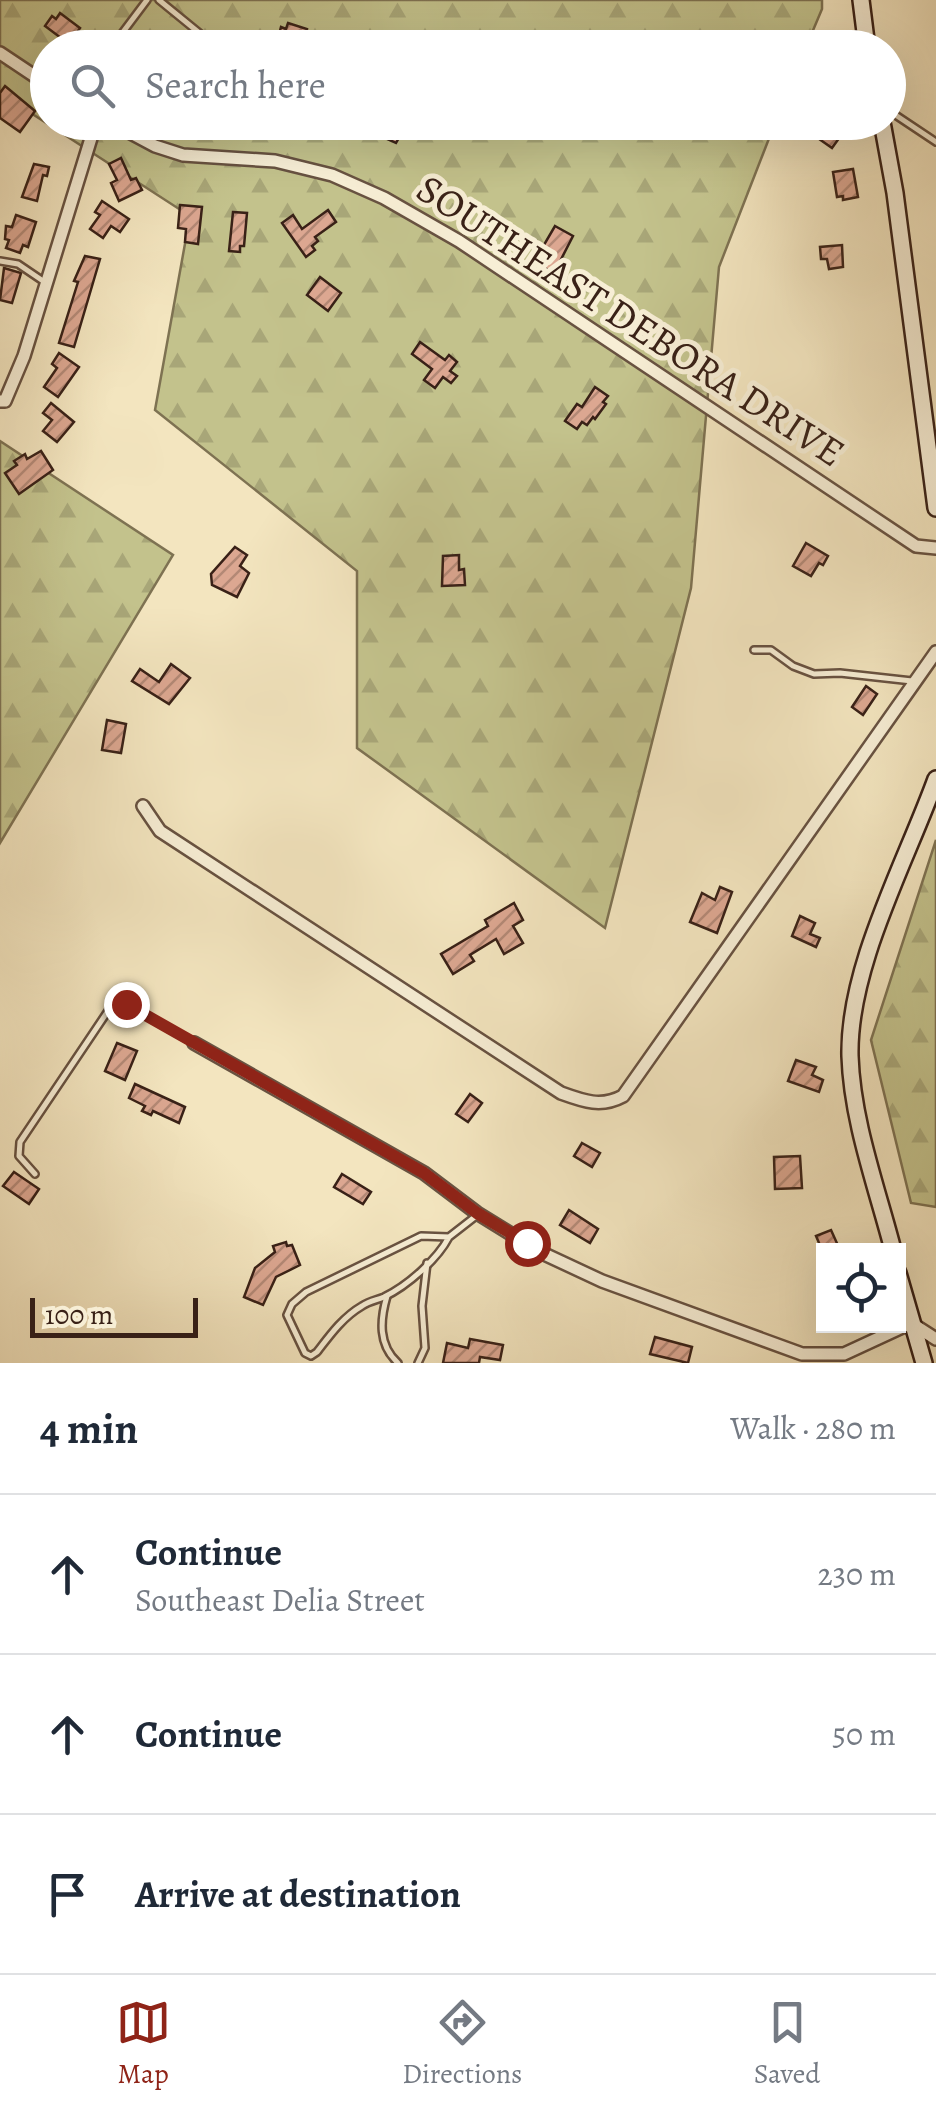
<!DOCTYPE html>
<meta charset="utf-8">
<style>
body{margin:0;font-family:Alegreya,serif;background:#f6f6f7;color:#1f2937}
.controls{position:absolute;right:30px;bottom:30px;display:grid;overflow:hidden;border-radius:0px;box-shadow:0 10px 40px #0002}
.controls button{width:90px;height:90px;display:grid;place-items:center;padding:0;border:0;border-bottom:2px solid #e0e1e3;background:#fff;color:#1f2937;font:50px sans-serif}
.scale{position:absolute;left:30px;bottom:25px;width:168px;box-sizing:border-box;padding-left:10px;border:5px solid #392117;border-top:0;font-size:28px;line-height:35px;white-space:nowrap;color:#392117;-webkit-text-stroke:8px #f7eed5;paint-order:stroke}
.stop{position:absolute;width:30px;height:30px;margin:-22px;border:8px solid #8f2418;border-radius:50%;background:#fff}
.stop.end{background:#8f2418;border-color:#fff;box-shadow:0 2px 10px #0008}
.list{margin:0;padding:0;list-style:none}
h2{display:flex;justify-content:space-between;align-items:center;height:130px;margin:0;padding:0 40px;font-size:42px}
h2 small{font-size:32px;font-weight:400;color:#747a83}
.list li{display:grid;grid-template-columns:65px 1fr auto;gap:30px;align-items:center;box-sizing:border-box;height:160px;padding:0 40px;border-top:2px solid #e0e1e3}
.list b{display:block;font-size:38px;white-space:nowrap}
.list p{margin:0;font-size:32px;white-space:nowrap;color:#747a83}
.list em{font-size:32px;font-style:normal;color:#747a83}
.icon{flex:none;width:55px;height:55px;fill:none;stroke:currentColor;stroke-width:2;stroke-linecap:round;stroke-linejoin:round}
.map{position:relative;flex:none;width:936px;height:1363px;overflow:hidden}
.search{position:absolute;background:#fff;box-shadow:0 10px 40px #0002;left:30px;right:30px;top:30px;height:110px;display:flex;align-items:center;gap:25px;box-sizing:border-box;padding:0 35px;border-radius:55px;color:#747a83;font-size:38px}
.sheet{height:610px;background:#fff}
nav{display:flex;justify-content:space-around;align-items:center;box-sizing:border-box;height:140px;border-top:2px solid #e0e1e3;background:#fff;font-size:28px;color:#747a83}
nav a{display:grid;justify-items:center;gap:5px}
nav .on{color:#8f2418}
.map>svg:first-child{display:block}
</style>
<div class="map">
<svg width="936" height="1363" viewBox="0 0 936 1363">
<defs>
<pattern id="forest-firs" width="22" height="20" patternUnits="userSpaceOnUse" patternTransform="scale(2.5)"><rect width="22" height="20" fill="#c3c28c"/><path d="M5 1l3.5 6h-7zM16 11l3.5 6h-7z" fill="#a8a678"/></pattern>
<pattern id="building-hatch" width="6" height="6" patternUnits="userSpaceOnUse" patternTransform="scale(2.5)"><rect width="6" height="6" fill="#dca791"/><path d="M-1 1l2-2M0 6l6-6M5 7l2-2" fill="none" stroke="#b38875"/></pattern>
</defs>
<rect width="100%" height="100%" fill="#f3e5bf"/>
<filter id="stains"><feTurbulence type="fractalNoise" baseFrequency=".002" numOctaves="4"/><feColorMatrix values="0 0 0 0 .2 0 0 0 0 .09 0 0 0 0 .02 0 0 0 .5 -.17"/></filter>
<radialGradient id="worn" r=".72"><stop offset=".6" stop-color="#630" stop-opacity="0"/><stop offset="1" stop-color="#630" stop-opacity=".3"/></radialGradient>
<g fill="url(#forest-firs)" stroke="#7e7252" stroke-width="2.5">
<path d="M0,0H822V9L806,47L48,48V122L775,123L719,267L691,588L605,928L357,748V571L155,410L190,216L0,93Z"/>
<path d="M0,441L173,555L0,843Z"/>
<path d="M936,840V1207L911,1203L871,1040Z"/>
</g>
<g fill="url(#building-hatch)" stroke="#392117" stroke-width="2.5">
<path d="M60,13L80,28L69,44L45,26L52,16L56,19Z"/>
<path d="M288,23L307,29L306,34L313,36L310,48H293L277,42L281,27L286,29Z"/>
<path d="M5,86L35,111L20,132L0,118V93Z"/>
<path d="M349,122H393L404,129L396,143Z"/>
<path d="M821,122H840L847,127L832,148L812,134Z"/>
<path d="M121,158L131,180L136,178L142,190L119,201L111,183L117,180L109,164Z"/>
<path d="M34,164L49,167L47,176L43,175L37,201L22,197Z"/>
<path d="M853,169L858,197L843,200V196L837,197L833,172Z"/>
<path d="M102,201L129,219L120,232L111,226L103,238L90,229L100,215L95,212Z"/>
<path d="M180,205L202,207L198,244L185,242L186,229L178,228Z"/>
<path d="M328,210L336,222L315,237L318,241L312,246L315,250L306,257L282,223L293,215L302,229Z"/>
<path d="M233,212L247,213L244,246H240V252L229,251Z"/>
<path d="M16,215L36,222L28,247L23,245L20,253L6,248L9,240L5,239L6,226L12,227Z"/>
<path d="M555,226L573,236L554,273L534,262Z"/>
<path d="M842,245L843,267L829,269L827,259H821L820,247Z"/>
<path d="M85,256L100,259L74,347L59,343L78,282L74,281Z"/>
<path d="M4,268L21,273L12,303L0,300Z"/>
<path d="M320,277L341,293L328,311L307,295Z"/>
<path d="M420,342L445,360L449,355L457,362L450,371L457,376L451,383L443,377L435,388L424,380L432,369L412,354Z"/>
<path d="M59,353L79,367L58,397L44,387L57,368L52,364Z"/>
<path d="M595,387L608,396L603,402L606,404L595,419L593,417L587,425L582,422L577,429L565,421L577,404L582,407Z"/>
<path d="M51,403L74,422L57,442L43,431L52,420L43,413Z"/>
<path d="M41,451L53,470L19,494L5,473L17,465L14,461L25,454L27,459Z"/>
<path d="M806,543L828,556L823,565L819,563L811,576L793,566Z"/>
<path d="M235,547L247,555L240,566L249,573L237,597L212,585L211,574Z"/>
<path d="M459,555V570L464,569L465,585L442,586L443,556Z"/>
<path d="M171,664L190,678L169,704L132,681L140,669L159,682Z"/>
<path d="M866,686L877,694L863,715L852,707Z"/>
<path d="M107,720L126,724L121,753L102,750Z"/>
<path d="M720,887L732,892L717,933L690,922L702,893L715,900Z"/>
<path d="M514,903L523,920L513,926L523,943L504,954L496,939L470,955L474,961L453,974L441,954L488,926L485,920Z"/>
<path d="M800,916L815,923L810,934L820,938L816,947L792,936Z"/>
<path d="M117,1043L137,1051L125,1080L105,1071Z"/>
<path d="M796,1060L816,1067L812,1075L823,1080L819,1092L788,1081Z"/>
<path d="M135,1084L185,1107L179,1123L153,1111L151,1115L142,1111L145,1106L129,1098Z"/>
<path d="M470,1094L482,1103L468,1122L456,1114Z"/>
<path d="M582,1143L600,1153L592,1167L574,1156Z"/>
<path d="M800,1156L802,1188L775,1189L774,1157Z"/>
<path d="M14,1172L39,1189L29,1204L3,1186Z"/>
<path d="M342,1174L371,1192L363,1204L334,1187Z"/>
<path d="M569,1210L598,1229L590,1243L560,1225Z"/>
<path d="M831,1230L840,1250H822L816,1236Z"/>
<path d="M286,1242L287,1246L292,1245L300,1265L276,1277L263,1305L244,1297L255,1268L275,1252L273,1246Z"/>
<path d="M655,1337L692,1347L688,1363L650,1354Z"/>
<path d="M470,1339L503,1345L500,1360L480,1357L479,1363H443L447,1343L468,1348Z"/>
</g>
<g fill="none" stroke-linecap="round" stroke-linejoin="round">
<defs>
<g id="lane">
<path d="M159,0L208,40"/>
<path d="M111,48L147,0"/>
<path d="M888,110L936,142"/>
<path d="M0,261L18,264L46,283"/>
<path d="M754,650H771L793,666L814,674L840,673L912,681"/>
<path d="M35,1174L19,1156L20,1142L112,1005L126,1004L192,1042"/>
<path d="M449,1237C437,1260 407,1286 384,1297C377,1300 369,1301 362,1306C343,1317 330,1335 317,1352L311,1356L305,1353L287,1315L292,1304L306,1292L421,1236L449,1237L476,1216"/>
<path d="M387,1296C380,1320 378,1345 398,1363"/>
<path d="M418,1363L425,1348L422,1306L427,1263"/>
</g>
<g id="street">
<path d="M0,53L48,85"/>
<path d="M110,122L155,146L183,155L275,161L332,175L384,198L459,241L916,546L936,548"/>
<path d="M0,401H5L24,356L96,122"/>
<path d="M143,806L160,831L561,1093C583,1101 601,1108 623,1096L936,652"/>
<path d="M194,1043L424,1173L477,1213L542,1253L602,1281L802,1354H844L911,1323L936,1339"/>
</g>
<g id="secondary">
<path d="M861,0L867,48"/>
<path d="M882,122L895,193L936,508"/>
<path d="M893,1250C877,1188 852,1121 850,1056C848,967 906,862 936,779"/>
<path d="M898,1273L924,1363"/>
</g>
</defs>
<use href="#lane" stroke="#685241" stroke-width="10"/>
<use href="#street" stroke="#685241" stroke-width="16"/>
<use href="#secondary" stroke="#392117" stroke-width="20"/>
<use href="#lane" stroke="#f7eed5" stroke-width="5"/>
<use href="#street" stroke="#f7eed5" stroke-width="11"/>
<use href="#secondary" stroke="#f7eed5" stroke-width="15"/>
</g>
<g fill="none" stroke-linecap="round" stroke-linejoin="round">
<path stroke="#8f2418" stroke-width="12" d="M126,1004L424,1173L477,1213L527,1243"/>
</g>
<g text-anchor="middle" stroke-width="10" stroke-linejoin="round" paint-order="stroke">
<g font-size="40" fill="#392117" stroke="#f7eed5">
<text transform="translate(631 320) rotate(33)" y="14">SOUTHEAST DEBORA DRIVE</text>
</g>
</g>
<rect width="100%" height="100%" filter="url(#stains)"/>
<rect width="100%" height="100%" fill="url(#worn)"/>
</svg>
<div class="controls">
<button><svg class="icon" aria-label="locate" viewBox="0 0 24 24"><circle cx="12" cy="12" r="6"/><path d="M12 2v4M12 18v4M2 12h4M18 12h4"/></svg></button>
</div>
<div class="scale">100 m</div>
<div class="stop" style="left:527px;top:1243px"></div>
<div class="stop end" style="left:126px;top:1004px"></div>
<div class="search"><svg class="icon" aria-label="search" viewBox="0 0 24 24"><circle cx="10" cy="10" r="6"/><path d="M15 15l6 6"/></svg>Search here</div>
</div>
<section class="sheet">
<h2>4 min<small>Walk · 280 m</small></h2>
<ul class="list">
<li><svg class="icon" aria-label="ahead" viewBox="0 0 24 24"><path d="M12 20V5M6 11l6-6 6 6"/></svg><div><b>Continue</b><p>Southeast Delia Street</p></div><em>230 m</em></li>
<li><svg class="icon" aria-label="ahead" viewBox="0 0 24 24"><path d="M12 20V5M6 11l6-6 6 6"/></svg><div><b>Continue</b></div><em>50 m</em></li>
<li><svg class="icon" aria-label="arrive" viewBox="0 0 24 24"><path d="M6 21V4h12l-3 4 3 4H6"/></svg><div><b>Arrive at destination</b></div></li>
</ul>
</section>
<nav>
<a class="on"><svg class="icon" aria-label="map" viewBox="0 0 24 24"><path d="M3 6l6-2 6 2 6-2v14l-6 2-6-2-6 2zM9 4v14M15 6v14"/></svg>Map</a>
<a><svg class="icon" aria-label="directions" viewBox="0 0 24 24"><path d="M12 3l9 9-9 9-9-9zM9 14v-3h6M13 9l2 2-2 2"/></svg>Directions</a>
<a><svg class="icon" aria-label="saved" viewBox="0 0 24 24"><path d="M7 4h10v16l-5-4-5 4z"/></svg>Saved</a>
</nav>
